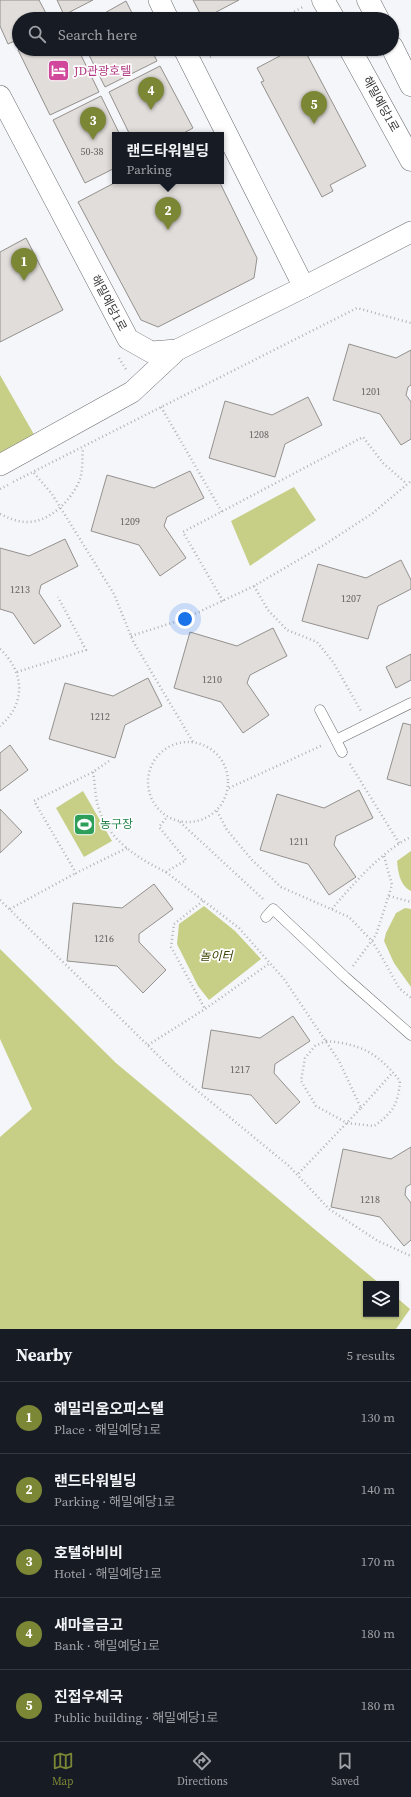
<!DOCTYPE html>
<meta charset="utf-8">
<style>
body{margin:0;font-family:"Source Serif 4","Noto Sans KR",serif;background:#20242c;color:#f1f3f6}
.controls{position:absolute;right:12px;bottom:12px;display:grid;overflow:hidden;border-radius:0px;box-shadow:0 1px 3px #0004}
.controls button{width:36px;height:36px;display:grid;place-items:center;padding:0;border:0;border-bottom:1px solid #363941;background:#171b24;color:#f1f3f6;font:20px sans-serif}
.you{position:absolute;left:185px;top:619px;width:14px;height:14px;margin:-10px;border:3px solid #fff;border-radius:50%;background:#1a73e8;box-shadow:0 0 0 6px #1a73e833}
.badge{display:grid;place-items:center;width:26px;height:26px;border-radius:50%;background:#7b8735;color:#fff;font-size:13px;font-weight:700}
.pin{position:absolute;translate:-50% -33px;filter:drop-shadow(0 1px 2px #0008)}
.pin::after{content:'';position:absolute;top:21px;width:14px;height:12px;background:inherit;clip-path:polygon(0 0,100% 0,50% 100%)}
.popup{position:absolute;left:112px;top:132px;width:112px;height:52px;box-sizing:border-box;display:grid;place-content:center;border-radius:0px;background:#171b24;filter:drop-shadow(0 1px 3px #0005);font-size:13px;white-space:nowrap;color:#9ea1a6}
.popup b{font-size:15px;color:#f1f3f6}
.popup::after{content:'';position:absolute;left:50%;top:100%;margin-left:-8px;border:8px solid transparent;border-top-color:#171b24}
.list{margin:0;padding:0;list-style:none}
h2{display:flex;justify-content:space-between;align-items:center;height:52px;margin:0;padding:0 16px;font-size:17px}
h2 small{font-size:13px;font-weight:400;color:#9ea1a6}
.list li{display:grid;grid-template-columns:26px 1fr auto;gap:12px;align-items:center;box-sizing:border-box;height:72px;padding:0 16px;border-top:1px solid #363941}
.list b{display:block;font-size:15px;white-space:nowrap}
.list p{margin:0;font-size:13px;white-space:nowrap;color:#9ea1a6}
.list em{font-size:13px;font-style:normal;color:#9ea1a6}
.icon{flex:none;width:22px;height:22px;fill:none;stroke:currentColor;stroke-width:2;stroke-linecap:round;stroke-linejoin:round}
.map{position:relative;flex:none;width:411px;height:1329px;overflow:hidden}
.search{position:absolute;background:#171b24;box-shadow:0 1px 3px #0004;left:12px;right:12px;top:12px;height:44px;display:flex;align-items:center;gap:10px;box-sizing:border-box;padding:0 14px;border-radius:22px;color:#9ea1a6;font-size:15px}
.sheet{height:412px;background:#171b24}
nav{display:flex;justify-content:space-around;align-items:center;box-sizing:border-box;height:56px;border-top:1px solid #363941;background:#171b24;font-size:11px;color:#9ea1a6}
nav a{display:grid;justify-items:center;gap:2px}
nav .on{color:#7b8735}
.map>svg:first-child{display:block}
</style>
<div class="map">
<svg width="411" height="1329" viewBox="0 0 411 1329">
<rect width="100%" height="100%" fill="#f5f6fa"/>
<g fill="#c7cf87">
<path d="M0,375L36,438L0,458Z"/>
<path d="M294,487L316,520L250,566L231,521Z"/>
<path d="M83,791L112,841L84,857L56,808Z"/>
<path d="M411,851V891C400,886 398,872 397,861Z"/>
<path d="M204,906L235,931L261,959L209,1000L198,986L177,944L179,924Z"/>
<path d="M405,908L411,909V987L394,963L384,941L386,933L396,913Z"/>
<path d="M0,949L116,1063L380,1284H366V1314H396V1297L410,1309L396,1329H0V1137L32,1109L0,1039Z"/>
</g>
<g fill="#e1ddda" stroke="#93908d">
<path d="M0,0H39L49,19H19V39L8,44L0,26Z"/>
<path d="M57,0H93L64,15Z"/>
<path d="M193,0H239L203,19Z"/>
<path d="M126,1L135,19H94Z"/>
<path d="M19,49H78L99,92L50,115L18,50Z"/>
<path d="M86,49H151L157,61L105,87Z"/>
<path d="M293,49H304L366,166L330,185L333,191L322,197L261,82L264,81L257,68Z"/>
<path d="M160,66L193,128L180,135H130L109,92Z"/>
<path d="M101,96L120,135H115V168L85,183L53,120Z"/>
<path d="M118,181H219L257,258L254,278L158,327L141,320L78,202Z"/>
<path d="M26,238L63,310L0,342V252Z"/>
<path d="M349,344L396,358L411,350V385L408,387L406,395L411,402V439L401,445L380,414L333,400Z"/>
<path d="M308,397L322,425L285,444L275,477L209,458L225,401L272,415Z"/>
<path d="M190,471L204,498L167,517L164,526L186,558L160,576L139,545L91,531L107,475L154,488Z"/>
<path d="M65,539L78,566L41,585L39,593L61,626L34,644L13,613L0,609V548L29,556Z"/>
<path d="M401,560L411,580V589L378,606L368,639L302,621L318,564L366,578Z"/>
<path d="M273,628L287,656L250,675L247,683L269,715L243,733L221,702L174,688L190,632L237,646Z"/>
<path d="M411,654V680L396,688L386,667Z"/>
<path d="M148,678L162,706L125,725L115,758L49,739L65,683L113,696Z"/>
<path d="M403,723L411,725V786L387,779Z"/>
<path d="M10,745L28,770L0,791V753Z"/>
<path d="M359,790L373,818L336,836L334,845L356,877L329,895L308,864L260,850L277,794L324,808Z"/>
<path d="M0,809L22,832L0,853Z"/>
<path d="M154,884L173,909L139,934V942L166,970L143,993L117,966L67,961L73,903L122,908Z"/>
<path d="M293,1016L310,1041L275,1064L274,1073L300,1102L276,1124L251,1095L202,1088L211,1030L260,1038Z"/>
<path d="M411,1147V1184L406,1187L405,1195L411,1203V1240L404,1246L380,1217L331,1207L343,1149L391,1159Z"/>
</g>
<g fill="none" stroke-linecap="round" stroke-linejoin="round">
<defs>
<g id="service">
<path d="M320,710L336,740L411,703"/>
<path d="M336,740L342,752"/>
<path d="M266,917L273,909L345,977L411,1035"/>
</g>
<g id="minor">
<path d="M159,0L168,19"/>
<path d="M184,49L304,287"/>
<path d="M0,96L128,339L151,352L177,350L304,287L411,232"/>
<path d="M0,465L132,392L177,350"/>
</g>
<g id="tertiary">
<path d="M323,0L334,19"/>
<path d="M368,0L378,19"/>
<path d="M392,47L411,85"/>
<path d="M350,49L411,160"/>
</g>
</defs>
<use href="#service" stroke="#6d6e72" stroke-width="11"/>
<use href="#minor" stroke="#6d6e72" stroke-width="22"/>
<use href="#tertiary" stroke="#6d6e72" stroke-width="23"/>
<g stroke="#b3b3b7" stroke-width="2.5" stroke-dasharray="1 3" stroke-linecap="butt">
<path d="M280,19L303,7"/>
<path d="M210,57L225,49"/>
<path d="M119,358L127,371"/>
<path d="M161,407L222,512"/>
<path d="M34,473L52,494L114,594L133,641L193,742"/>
<path d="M13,482L357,308L411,323"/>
<path d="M0,489L8,485"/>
<path d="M0,514C9,518 17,522 27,522C50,522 72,500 80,479C83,470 82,457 83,448"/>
<path d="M254,586L268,610L287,630L317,642L333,662L361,711"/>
<path d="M223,601L183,532L363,437L383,463L407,484"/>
<path d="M131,636L184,619L254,586L324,545L373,513L411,481"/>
<path d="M0,649C25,672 26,704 0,726"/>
<path d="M17,672L86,650L58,597"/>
<circle cx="188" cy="782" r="40"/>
<path d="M109,761L93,772L34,801L76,873L127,848"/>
<path d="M350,764L399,843"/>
<path d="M93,772C95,783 95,795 98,806C107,839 137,858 166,872L186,860L159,827L167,817"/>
<path d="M229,788L323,745"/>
<path d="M217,811L227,830L252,860L281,887L349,917L372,941L383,959L399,988L411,998"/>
<path d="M180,822L263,899"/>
<path d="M166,872L239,928L284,979L339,1061L361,1108L297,1175"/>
<path d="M389,896L411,902"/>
<path d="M0,900L177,1074L289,1166L329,1209L378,1241L411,1256"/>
<path d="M203,901L174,924L171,947L205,1009"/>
<path d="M10,909L76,873"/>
<path d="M332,909C351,886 384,849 411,837"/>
<path d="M353,966L376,935L392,885L384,856"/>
<path d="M326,1041C361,1044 378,1053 400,1081C398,1104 393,1113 374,1126L347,1123L316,1106L301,1081L305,1058L315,1046Z"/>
<path d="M148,1045L205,1009L270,963"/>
<path d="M361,1108L393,1072"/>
</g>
<use href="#service" stroke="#fff" stroke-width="10"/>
<use href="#minor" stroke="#fff" stroke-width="21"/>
<use href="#tertiary" stroke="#fff" stroke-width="22"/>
</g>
<defs>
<symbol id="hotel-square" viewBox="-11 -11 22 22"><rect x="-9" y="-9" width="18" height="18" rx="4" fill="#d1479c" stroke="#fff"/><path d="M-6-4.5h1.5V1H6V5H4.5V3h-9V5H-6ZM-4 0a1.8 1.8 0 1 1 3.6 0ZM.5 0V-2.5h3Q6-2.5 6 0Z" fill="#fff"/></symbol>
<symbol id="stadium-square" viewBox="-11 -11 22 22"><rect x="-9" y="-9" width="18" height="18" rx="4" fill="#2e9e5b" stroke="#fff"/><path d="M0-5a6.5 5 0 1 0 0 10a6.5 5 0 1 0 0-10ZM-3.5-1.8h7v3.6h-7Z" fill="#fff"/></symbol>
</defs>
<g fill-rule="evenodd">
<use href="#hotel-square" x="46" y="58" width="25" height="25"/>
<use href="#stadium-square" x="72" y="812" width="25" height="25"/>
</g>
<g text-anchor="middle" stroke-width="3.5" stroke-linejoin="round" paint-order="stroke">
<g font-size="10" fill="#605f60">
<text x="92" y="155">50-38</text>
<text x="371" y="395">1201</text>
<text x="259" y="438">1208</text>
<text x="130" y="525">1209</text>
<text x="20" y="593">1213</text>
<text x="351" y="602">1207</text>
<text x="212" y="683">1210</text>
<text x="100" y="720">1212</text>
<text x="299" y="845">1211</text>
<text x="104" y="942">1216</text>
<text x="240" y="1073">1217</text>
<text x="370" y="1203">1218</text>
</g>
<g font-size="12" fill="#b23c85" stroke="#fff" text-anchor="start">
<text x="74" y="75">JD관광호텔</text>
</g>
<g font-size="12" fill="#353537" stroke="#fff">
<text transform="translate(381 104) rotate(61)" y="4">해밀예당1로</text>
<text transform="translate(109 303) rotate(62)" y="4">해밀예당1로</text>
</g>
<g font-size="12" fill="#27864d" stroke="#fff" text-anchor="start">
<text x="100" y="828">농구장</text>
</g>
<g font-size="12" font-style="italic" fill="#404407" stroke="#fff">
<text x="216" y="960">놀이터</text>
</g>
</g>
</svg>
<div class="controls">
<button><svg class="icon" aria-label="layers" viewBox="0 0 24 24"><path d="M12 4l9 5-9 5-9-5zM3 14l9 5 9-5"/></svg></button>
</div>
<div class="you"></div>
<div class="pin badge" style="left:24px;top:281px">1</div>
<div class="pin badge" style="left:168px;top:230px">2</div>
<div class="popup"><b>랜드타워빌딩</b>Parking</div>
<div class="pin badge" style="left:93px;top:140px">3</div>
<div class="pin badge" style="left:151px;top:110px">4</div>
<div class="pin badge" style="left:314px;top:124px">5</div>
<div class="search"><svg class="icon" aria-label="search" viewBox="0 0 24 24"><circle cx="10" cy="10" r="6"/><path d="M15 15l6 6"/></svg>Search here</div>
</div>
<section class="sheet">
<h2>Nearby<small>5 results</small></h2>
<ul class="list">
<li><span class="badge">1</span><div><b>해밀리움오피스텔</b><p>Place · 해밀예당1로</p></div><em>130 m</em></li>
<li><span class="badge">2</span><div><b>랜드타워빌딩</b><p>Parking · 해밀예당1로</p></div><em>140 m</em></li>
<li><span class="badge">3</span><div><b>호텔하비비</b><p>Hotel · 해밀예당1로</p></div><em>170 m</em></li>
<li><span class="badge">4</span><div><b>새마을금고</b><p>Bank · 해밀예당1로</p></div><em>180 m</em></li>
<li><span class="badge">5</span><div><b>진접우체국</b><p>Public building · 해밀예당1로</p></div><em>180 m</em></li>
</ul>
</section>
<nav>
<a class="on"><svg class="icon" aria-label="map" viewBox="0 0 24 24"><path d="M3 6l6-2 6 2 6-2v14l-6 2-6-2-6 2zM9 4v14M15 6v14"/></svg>Map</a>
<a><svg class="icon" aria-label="directions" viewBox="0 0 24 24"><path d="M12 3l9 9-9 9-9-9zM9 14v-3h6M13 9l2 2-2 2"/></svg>Directions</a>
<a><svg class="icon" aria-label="saved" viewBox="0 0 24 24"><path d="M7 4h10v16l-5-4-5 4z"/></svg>Saved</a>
</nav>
